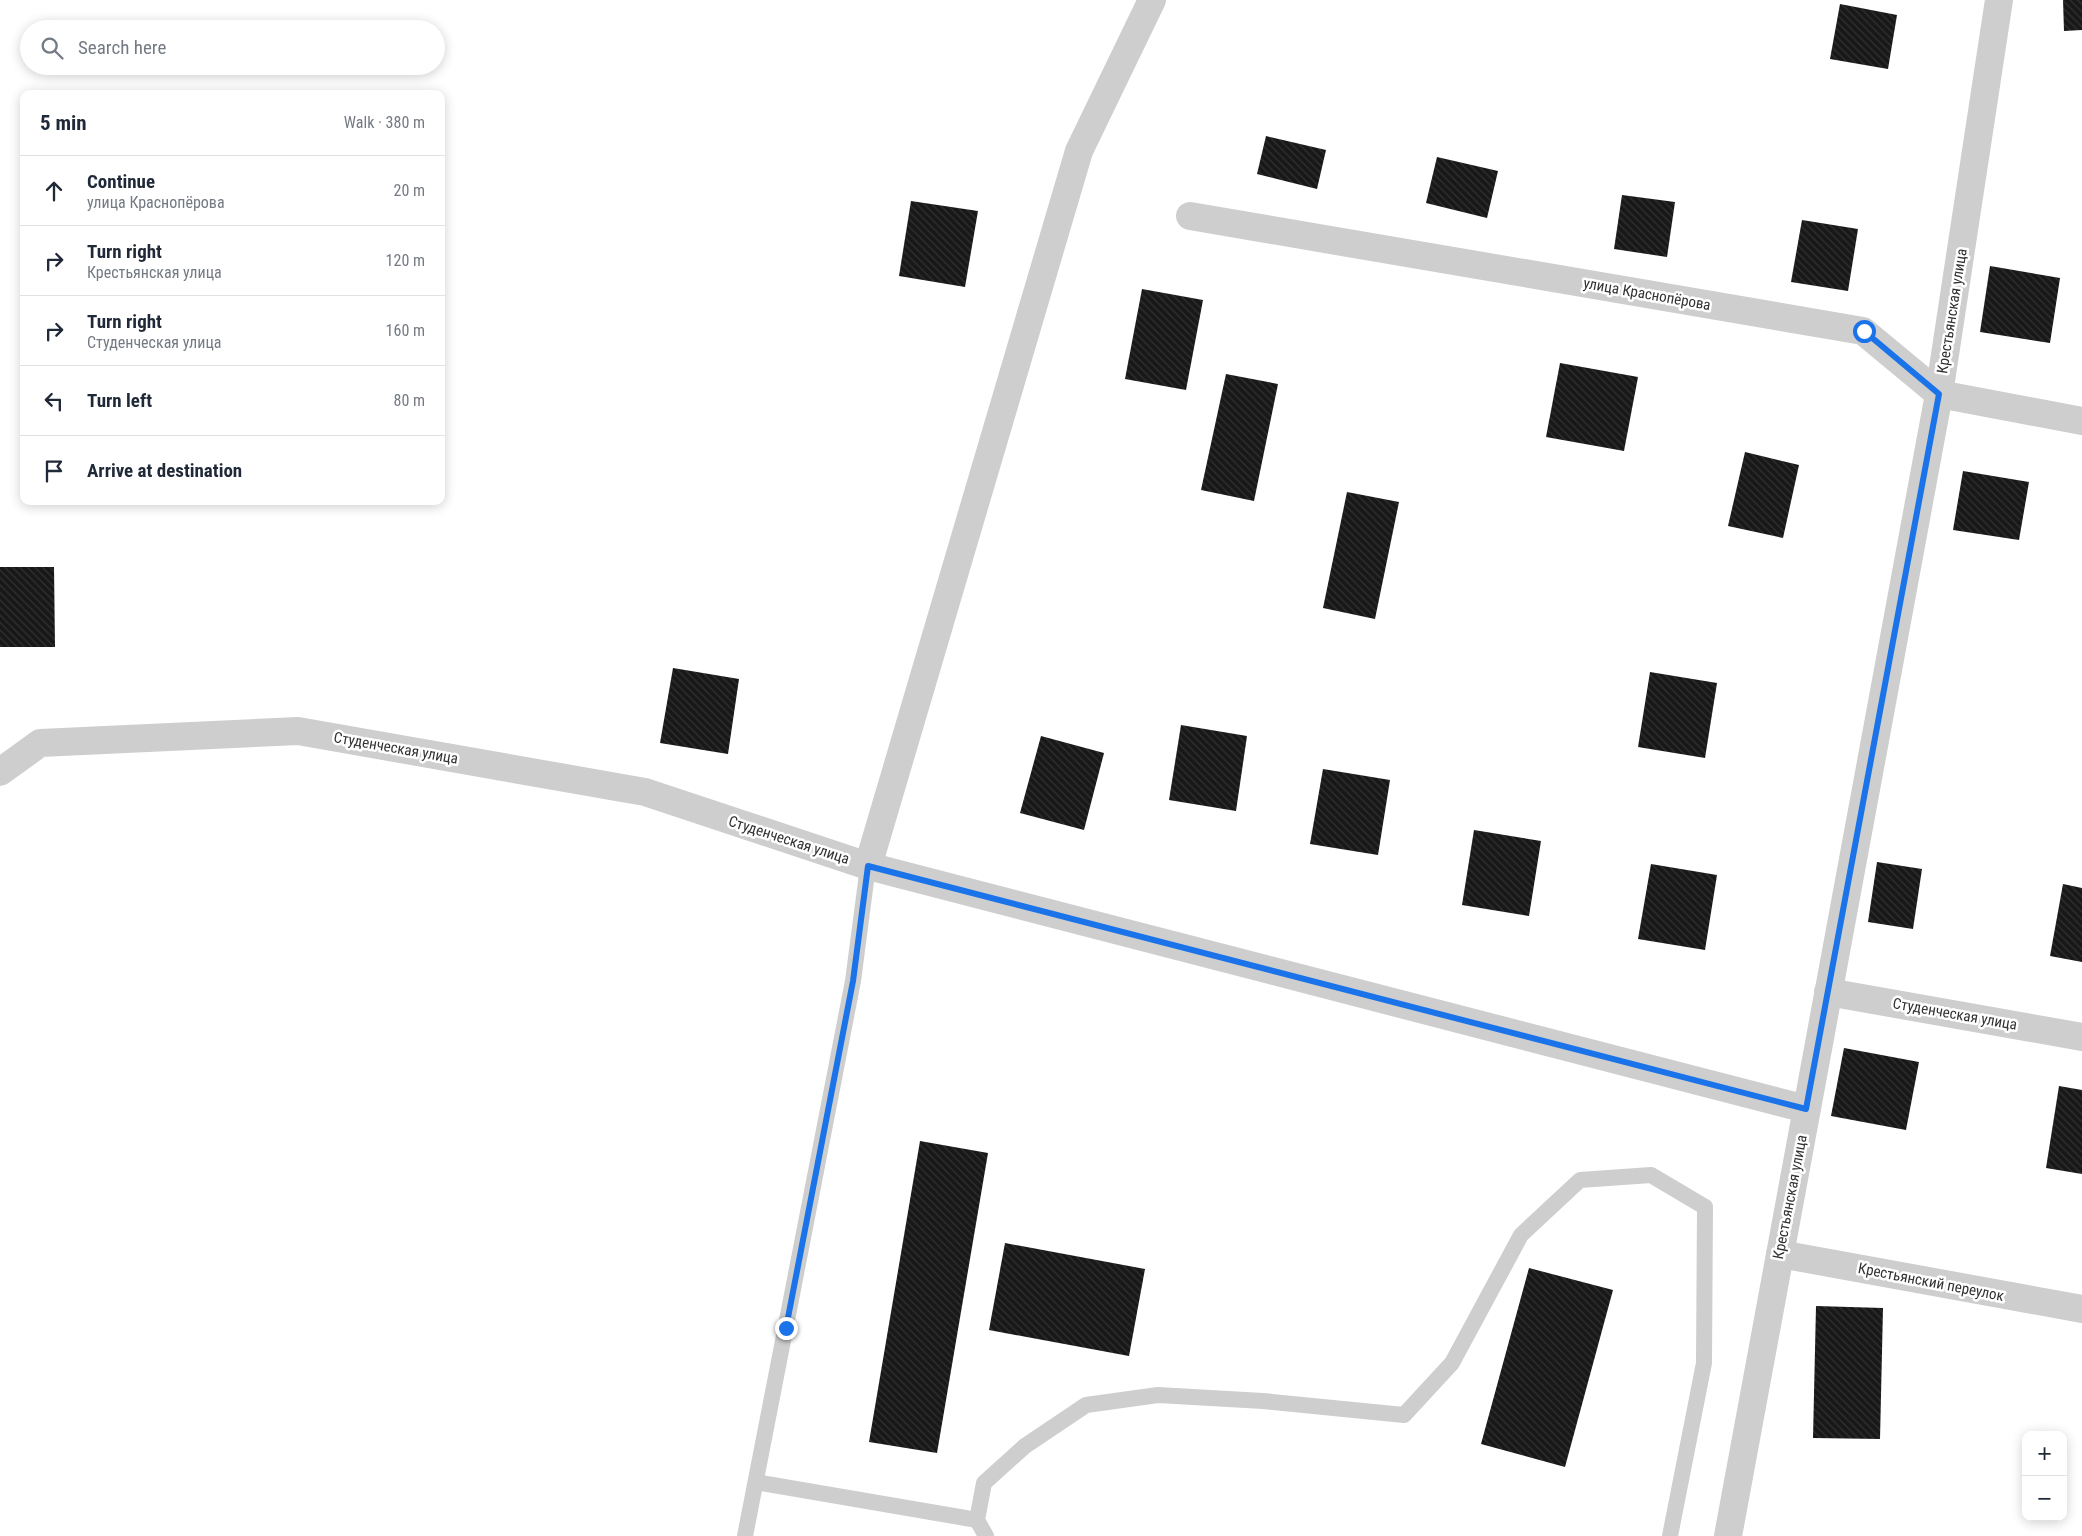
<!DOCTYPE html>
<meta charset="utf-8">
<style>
body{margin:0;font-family:"Roboto Condensed",sans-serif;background:#f2f2f3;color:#1f2937}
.controls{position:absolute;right:15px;bottom:15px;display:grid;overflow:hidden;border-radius:10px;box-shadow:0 2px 12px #0003}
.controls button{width:45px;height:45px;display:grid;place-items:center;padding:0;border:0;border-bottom:1px solid #e0e1e3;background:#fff;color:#1f2937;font:25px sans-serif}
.stop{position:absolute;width:15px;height:15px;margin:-11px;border:4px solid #1a73e8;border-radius:50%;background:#fff}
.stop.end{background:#1a73e8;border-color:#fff;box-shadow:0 1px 5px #0008}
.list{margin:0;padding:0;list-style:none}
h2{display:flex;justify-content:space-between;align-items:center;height:65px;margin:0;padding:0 20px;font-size:21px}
h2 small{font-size:16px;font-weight:400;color:#747a83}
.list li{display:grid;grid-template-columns:32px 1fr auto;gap:15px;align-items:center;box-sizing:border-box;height:70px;padding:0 20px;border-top:1px solid #e0e1e3}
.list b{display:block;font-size:19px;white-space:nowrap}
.list p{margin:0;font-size:16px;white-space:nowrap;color:#747a83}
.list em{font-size:16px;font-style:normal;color:#747a83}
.icon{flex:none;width:28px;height:28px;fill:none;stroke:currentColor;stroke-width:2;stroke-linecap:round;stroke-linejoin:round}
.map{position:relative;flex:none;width:2082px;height:1536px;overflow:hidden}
.search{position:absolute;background:#fff;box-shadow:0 2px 12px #0003;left:20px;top:20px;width:425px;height:55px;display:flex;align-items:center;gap:12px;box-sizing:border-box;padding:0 18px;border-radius:28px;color:#747a83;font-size:19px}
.panel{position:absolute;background:#fff;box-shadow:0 2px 12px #0003;left:20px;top:90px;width:425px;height:415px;border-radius:10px}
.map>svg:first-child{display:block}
</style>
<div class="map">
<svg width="2082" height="1536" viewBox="0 0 2082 1536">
<defs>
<pattern id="building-back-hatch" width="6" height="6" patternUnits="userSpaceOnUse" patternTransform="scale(1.25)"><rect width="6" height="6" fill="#181818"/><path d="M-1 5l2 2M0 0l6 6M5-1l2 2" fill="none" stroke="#313131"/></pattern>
</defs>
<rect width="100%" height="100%" fill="#fff"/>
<g fill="url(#building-back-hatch)">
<path d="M2063,0H2082V30L2064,31Z"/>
<path d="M1840,4L1897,15L1888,69L1830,59Z"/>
<path d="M1266,136L1326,150L1317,189L1257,174Z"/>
<path d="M1437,157L1498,171L1487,218L1426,203Z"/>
<path d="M1622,195L1675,202L1667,257L1614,249Z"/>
<path d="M911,201L978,211L965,287L899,276Z"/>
<path d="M1802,220L1858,229L1848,291L1791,282Z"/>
<path d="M1990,266L2060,278L2050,343L1980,332Z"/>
<path d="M1142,289L1203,300L1186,390L1125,379Z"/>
<path d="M1560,363L1638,377L1624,451L1546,437Z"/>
<path d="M1226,374L1278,384L1254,501L1201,490Z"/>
<path d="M1745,452L1799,465L1783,538L1728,526Z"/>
<path d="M1963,471L2029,482L2019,540L1953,530Z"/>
<path d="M1347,492L1399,502L1375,619L1323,608Z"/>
<path d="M0,567H54L55,647H0Z"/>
<path d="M673,668L739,679L728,754L660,743Z"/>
<path d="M1650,672L1717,683L1705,758L1638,747Z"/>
<path d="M1181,725L1247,736L1236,811L1169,800Z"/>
<path d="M1041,736L1104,753L1084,830L1020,813Z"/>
<path d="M1323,769L1390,780L1378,855L1310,844Z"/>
<path d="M1474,830L1541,841L1529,916L1462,905Z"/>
<path d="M1877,862L1922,869L1913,929L1868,922Z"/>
<path d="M1651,864L1717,875L1705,950L1638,939Z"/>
<path d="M2063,884L2082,888V962L2050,956Z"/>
<path d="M1844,1048L1919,1062L1906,1130L1831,1116Z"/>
<path d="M2059,1086L2082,1090V1174L2046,1168Z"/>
<path d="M920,1141L988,1153L937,1453L869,1442Z"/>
<path d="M1005,1243L1145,1269L1129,1356L989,1330Z"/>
<path d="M1529,1268L1613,1290L1565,1467L1481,1444Z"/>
<path d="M1816,1306L1883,1308L1880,1439L1813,1438Z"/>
</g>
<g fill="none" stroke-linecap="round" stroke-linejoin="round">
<g stroke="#cecece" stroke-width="16">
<path d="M756,1482L977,1520"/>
<path d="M745,1536L853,981L868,866"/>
<path d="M986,1536L977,1520L984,1483L1025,1446L1086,1405L1158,1395L1263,1401L1404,1415L1452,1363L1521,1235L1580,1180L1651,1175L1705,1207L1704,1363L1670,1536"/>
</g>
<g stroke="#cecece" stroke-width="28">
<path d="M1190,216L1863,331L1939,394L2082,421"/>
<path d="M0,772L40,743L298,731L645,792L868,866L1806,1109"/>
<path d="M868,866L1079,151L1152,0"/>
<path d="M1828,992L2082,1037"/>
<path d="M1780,1254L2082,1309"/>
<path d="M1728,1536L1939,394L1999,0"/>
</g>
</g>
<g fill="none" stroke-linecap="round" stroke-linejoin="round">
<path stroke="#1a73e8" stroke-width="6" d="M786,1328L853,981L868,866L1806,1109L1939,394L1864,331"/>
</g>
<g text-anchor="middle" stroke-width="5" stroke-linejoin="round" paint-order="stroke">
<g font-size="15" fill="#313131" stroke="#fff">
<text transform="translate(1647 294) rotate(10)" y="5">улица Краснопёрова</text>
<text transform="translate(1952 311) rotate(-81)" y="5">Крестьянская улица</text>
<text transform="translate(396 748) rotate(10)" y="5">Студенческая улица</text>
<text transform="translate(789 840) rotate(18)" y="5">Студенческая улица</text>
<text transform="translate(1955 1014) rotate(10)" y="5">Студенческая улица</text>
<text transform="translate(1790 1197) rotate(-79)" y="5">Крестьянская улица</text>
<text transform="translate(1931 1282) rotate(11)" y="5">Крестьянский переулок</text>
</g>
</g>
</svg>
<div class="controls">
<button>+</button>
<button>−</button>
</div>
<div class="stop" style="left:1864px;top:331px"></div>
<div class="stop end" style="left:786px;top:1328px"></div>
<div class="search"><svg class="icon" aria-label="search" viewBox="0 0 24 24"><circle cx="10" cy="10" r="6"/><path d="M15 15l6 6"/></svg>Search here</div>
<section class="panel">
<h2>5 min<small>Walk · 380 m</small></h2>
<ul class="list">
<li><svg class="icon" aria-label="ahead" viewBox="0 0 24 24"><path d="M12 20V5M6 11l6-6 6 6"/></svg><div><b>Continue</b><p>улица Краснопёрова</p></div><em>20 m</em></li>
<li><svg class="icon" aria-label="right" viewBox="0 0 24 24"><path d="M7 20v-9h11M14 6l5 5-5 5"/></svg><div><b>Turn right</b><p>Крестьянская улица</p></div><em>120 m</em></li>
<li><svg class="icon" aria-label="right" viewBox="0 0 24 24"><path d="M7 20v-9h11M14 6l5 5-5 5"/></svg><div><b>Turn right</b><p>Студенческая улица</p></div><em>160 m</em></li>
<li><svg class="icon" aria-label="left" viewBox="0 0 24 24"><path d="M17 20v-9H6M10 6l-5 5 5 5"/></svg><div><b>Turn left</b></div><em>80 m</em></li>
<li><svg class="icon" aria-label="arrive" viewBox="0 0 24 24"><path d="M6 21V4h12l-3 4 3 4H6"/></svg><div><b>Arrive at destination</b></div></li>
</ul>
</section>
</div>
